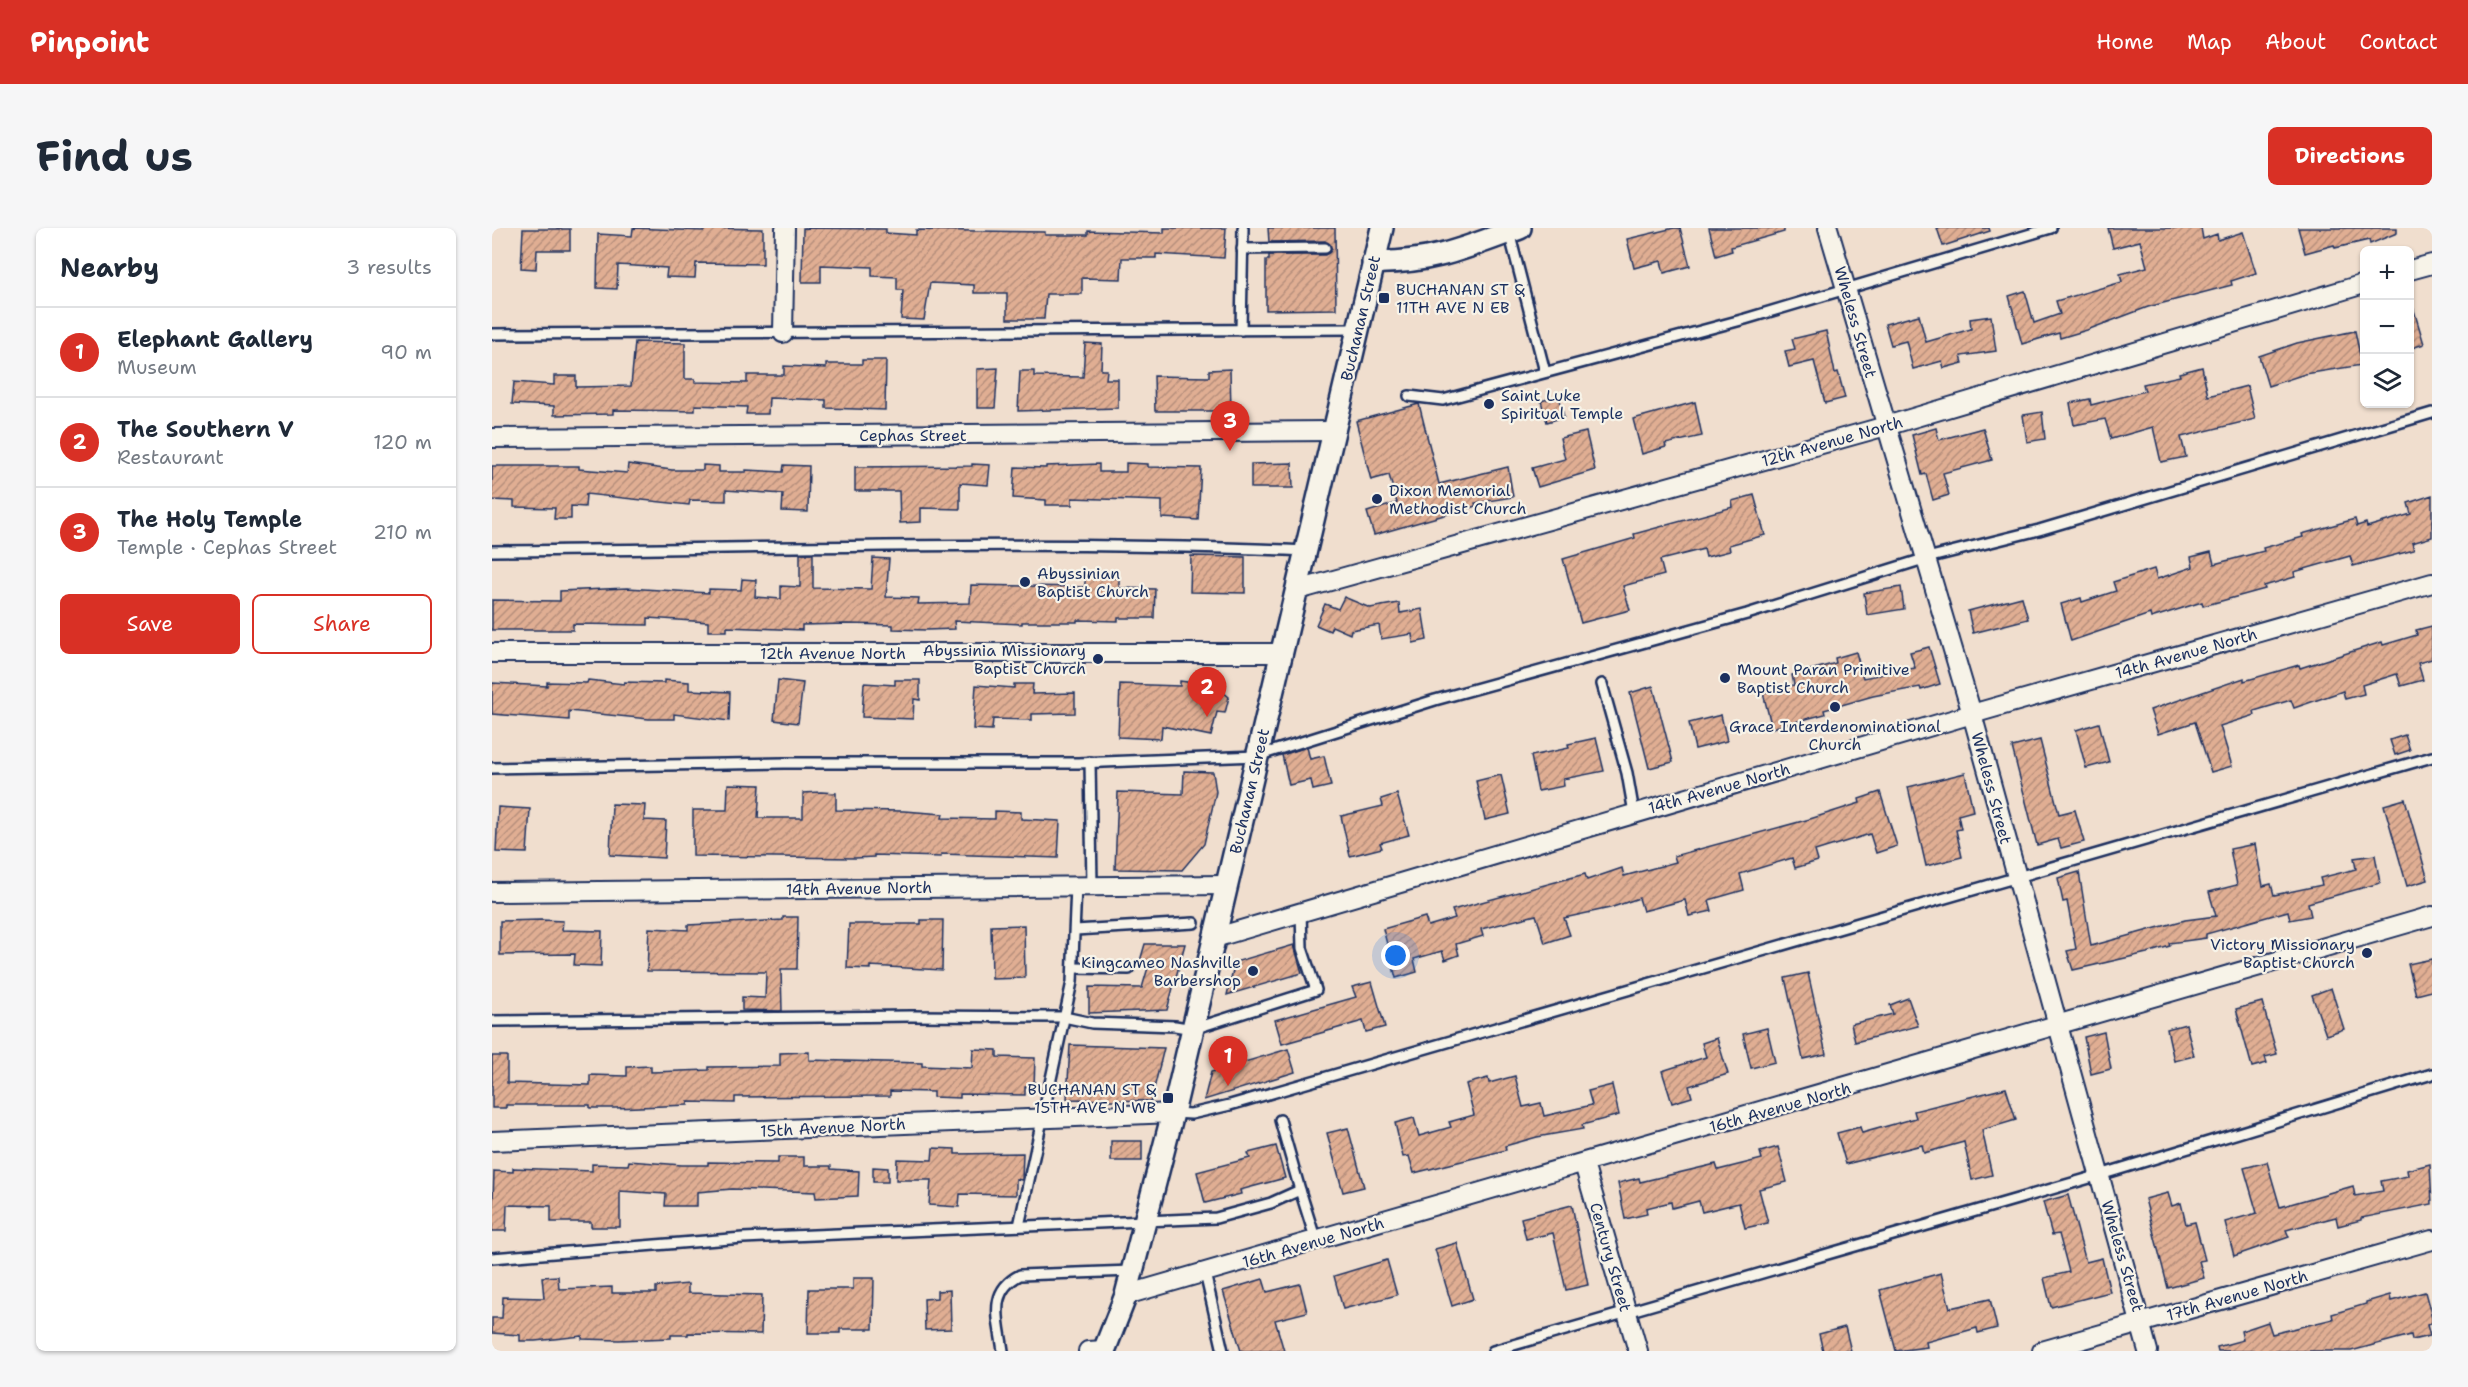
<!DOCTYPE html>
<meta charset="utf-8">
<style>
body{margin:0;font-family:"Shantell Sans",sans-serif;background:#f6f6f7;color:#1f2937}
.controls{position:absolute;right:18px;top:18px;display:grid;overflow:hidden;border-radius:9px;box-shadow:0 2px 4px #0004}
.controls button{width:54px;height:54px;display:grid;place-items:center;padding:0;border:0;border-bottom:2px solid #e0e1e3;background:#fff;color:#1f2937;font:30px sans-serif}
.you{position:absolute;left:904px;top:728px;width:21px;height:21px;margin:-15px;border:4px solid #fff;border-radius:50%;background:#1a73e8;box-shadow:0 0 0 9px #1a73e833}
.badge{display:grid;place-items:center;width:39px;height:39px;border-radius:50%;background:#d93025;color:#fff;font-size:20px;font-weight:700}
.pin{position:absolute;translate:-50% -50px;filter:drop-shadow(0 2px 3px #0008)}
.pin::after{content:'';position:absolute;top:32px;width:21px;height:18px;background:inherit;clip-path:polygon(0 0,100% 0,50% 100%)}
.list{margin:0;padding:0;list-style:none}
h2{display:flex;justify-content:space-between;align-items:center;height:78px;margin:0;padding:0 24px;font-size:26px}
h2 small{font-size:20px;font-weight:400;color:#747a83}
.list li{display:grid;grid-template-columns:39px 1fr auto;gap:18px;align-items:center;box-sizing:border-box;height:90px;padding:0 24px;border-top:2px solid #e0e1e3}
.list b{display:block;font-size:22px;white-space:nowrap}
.list p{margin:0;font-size:20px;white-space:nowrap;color:#747a83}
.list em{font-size:20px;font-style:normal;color:#747a83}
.actions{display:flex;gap:12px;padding:18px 24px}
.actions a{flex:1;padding:14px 0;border:2px solid #d93025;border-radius:9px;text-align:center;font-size:21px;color:#d93025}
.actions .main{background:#d93025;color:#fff}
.icon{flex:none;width:33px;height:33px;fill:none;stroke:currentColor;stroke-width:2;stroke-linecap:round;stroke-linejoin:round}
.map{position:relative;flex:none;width:1940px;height:1123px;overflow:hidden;border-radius:9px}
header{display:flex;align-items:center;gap:36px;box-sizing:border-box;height:84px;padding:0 30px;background:#d93025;color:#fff}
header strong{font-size:28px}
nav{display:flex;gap:33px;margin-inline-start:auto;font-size:21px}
.intro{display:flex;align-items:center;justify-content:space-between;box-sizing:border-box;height:144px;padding:0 36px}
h1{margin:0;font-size:42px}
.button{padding:15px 27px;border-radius:9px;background:#d93025;color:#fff;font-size:21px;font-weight:700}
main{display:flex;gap:36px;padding:0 36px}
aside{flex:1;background:#fff;border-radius:9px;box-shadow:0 2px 4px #0004}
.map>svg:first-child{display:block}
</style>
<header>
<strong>Pinpoint</strong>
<nav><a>Home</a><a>Map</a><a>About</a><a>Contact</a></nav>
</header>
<div class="intro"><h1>Find us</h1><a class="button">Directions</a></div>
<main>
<aside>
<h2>Nearby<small>3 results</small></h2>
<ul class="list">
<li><span class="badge">1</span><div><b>Elephant Gallery</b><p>Museum</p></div><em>90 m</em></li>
<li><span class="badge">2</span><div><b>The Southern V</b><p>Restaurant</p></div><em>120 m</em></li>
<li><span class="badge">3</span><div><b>The Holy Temple</b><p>Temple · Cephas Street</p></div><em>210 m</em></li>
</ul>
<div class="actions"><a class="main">Save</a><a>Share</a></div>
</aside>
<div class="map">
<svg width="1940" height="1123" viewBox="0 0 1940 1123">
<defs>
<pattern id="building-hatch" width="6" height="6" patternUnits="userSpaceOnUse" patternTransform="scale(1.5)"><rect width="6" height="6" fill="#e0ae93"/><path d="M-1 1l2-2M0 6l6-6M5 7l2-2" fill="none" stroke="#b58e7b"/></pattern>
</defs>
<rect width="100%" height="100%" fill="#f0dece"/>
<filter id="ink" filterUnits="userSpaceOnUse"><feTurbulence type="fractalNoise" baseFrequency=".0167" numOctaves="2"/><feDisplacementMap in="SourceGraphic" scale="12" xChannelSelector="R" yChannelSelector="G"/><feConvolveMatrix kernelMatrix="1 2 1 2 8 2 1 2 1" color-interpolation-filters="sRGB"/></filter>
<g filter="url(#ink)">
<g fill="url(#building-hatch)" stroke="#1b2f5e" stroke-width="1.5">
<path d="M141,0L212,3V0L271,1V36L204,35L203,50L174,49L175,40L126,37L125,61L105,60L106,6L140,8Z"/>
<path d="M311,0L394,1V5L424,7V2L553,4V7H596V3L672,5V0H734L732,30L664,26V30H630L629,51L590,50V66H554L552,91H515V65H482V57L438,55L432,92L409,91L411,62H405V49L380,48V39L329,37V54H310Z"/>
<path d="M776,0H843L844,81L774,82V32H777V27H833L840,21L833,13L777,14Z"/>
<path d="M1182,0H1188L1198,38L1172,45L1169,33L1142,40L1135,11Z"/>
<path d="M1217,0H1292V4L1239,19L1240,23L1224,28Z"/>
<path d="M1445,0H1497L1498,3L1451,18Z"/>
<path d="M1616,0H1709L1711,11L1725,6L1726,12L1751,4L1764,45L1739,53L1740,57L1656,79L1595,102L1568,110L1567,105L1530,116L1517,68L1533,63L1542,95L1568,86L1564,73L1630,54L1628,46L1655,39L1648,13L1621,20Z"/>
<path d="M1806,0H1905V5L1878,16L1877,12L1843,20L1842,17L1813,25Z"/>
<path d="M31,1H78V22H45L44,41L29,40Z"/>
<path d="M1917,79H1921L1932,116L1917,121Z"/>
<path d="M1427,87L1434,114L1479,101L1478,91L1499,88L1504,123L1469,128L1471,135L1452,140L1450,133L1421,141L1414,113L1399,117L1393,96Z"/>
<path d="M1334,103L1343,145L1346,144L1353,170L1333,175L1322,133L1297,139L1293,123L1303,121L1300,111Z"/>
<path d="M1863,103L1870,137L1813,146L1776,158L1767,128L1805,115Z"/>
<path d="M143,114L193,115V151H203V154L255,155V147H292V138L334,140V136H370V132H394L393,182L334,180V172L277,170L276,186H254L255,179L203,177V183L121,182V186L62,187V178L20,176L22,154L62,157V148H84V159L139,158Z"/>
<path d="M593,115L610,116L609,142H615L614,151H626V180L526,183L528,143H542V148L591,149Z"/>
<path d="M1710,139L1716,168L1755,158L1763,191L1689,209L1694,229L1669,234L1661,199L1619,211L1613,191L1582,197L1578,175L1598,171L1599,177L1653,163L1651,156L1688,148L1687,145Z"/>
<path d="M506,140L503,180H485V141Z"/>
<path d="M738,141L739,183H663L662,148L717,149V142Z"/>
<path d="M1067,168L1072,189L1055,194L1049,173Z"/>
<path d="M1203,174L1210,208L1173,216L1174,219L1150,226L1141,191Z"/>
<path d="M927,176L947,256L1016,239L1021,269L983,275L984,278L882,307L875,284L905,275L897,247L879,252L864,193Z"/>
<path d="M1550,184L1553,211L1535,214L1531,187Z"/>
<path d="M1444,200L1447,212L1491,200L1500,232L1451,245L1457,267L1441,272L1434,246L1430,247L1420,207Z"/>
<path d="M1094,204L1103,242L1046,259L1040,240L1073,231L1068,210Z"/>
<path d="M634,235L656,236V239L709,240L706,292L670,290V273L580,270V277H554V272L521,270L523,239L554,240V238L607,236V244H634Z"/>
<path d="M800,235L801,260H759V236Z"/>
<path d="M136,236L180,242H211V237L227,238V244H254V242L291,244L292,237L317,238L316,284L290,283L291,266L234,262V273L198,272L197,277L94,266L93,279L79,278V291H62L63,280L22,279V273L0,272V238H87V241L135,245Z"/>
<path d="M480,236L498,237L496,257L468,255V281L429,280V294L408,295L407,263H363V239L480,238Z"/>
<path d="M1262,267L1273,307L1237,317L1238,323L1214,329L1212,321L1168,332L1172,347L1131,358L1138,382L1089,395L1071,331L1143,310L1142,306L1241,279L1240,273Z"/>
<path d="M1940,267V309L1920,315L1922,322L1861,338L1858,328L1802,344L1803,349L1772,358L1773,361L1711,378L1710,374L1659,390L1658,386L1579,413L1569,376L1589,370L1590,374L1624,363L1621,354L1662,341L1665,351L1701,339L1699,329L1719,324L1722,336L1772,323L1771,320L1811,309L1810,306L1863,291L1865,298L1874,295L1875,299L1919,286L1916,275Z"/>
<path d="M308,326H321V360L379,361L381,330L397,331L394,369L427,370L426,376L478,375L479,357L593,359V349L627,350V360L663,361L662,390H626V393L585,392V394H530V396L462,393L463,401L434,402L401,401V397L355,396L310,397V402L235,399V403H216V394L156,390V397L81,396V402H0V372L68,373V363L135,360L217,365V361L249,362L250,351L264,352L263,369L289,371V358L308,359Z"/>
<path d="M699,328L753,329V365L698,364Z"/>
<path d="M1409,359L1412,381L1375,387L1372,365Z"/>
<path d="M852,369L878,380L907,375L908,385L930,381L935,412L921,415L920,406L889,411L887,397L859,402L858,406L840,398L838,403L824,397L833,376L846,381Z"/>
<path d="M1530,369L1536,391L1481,405L1476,383Z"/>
<path d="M1940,398V431L1926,435L1931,452L1909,458L1905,446L1870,457L1872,466L1853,471L1851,463L1802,480L1799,472L1762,483L1763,487L1728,498L1740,538L1719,544L1703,494L1666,506L1658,482L1752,450V453L1807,437L1808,440L1890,414L1891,417L1925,407L1924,402Z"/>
<path d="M1437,419L1448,456L1429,462L1428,459L1381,468L1332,482L1333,486L1280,500L1271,465L1302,457L1300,447L1344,435L1343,430L1364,424L1371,450L1423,440L1418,424Z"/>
<path d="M96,452L132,456V454L172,455V452L197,454V462L238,464L237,493L182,486V491H157L77,483V492L0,486V455L55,458V454L95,455Z"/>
<path d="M286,452L311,455L306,495L282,492Z"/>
<path d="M403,452H428V472L422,471L421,491L370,489L372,455L403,457Z"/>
<path d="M688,453L702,455L728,453L730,463L737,469L733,485L725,484L719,508L670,498L669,511L626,509L628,456L688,458Z"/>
<path d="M522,456H541L540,466L583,465V485L540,486V492L501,491L500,502L481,501L484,457L522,460Z"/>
<path d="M1161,458L1181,534L1157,540L1138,465Z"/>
<path d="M1229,487L1235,513L1203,521L1197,495Z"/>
<path d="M1607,495L1617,534L1594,540L1584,502Z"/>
<path d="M1913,507L1918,522L1903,527L1898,512Z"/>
<path d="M1104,510L1112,543L1071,551L1072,558L1046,563L1039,528L1077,520L1076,516Z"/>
<path d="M1548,512L1567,586L1583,582L1592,614L1569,620L1566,611L1545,617L1520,519Z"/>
<path d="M815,519L818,531L832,528L839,558L821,562L819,552L797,557L790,527Z"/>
<path d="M692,543L721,544L724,564L712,616L690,642L623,641L626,564L691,566Z"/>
<path d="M1473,545L1481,583L1466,587L1469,601L1464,602L1470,629L1434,638L1416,559Z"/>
<path d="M1009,547L1018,586L993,592L984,553Z"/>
<path d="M236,556L268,557L266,590H311V565L329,564L344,565V582L412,583L451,586L450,590L503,591V583L529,584V591L568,593L566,630L449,626V629L382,627V629L363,630L201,628V582H235Z"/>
<path d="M1388,564L1405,618L1384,625L1378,606L1323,623L1326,633L1303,640L1300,630L1248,646L1252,662L1217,672L1220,683L1197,688L1193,672L1151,683L1147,670L1118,680L1072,690L1078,707L1053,715L1044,687L989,701L991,708L964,716L967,727L953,732L950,723L922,731L925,744L904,750L891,701L933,689L936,698L963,690L960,682L1093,646L1095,652L1130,640L1132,648L1184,634L1182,628L1318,591L1368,575L1367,571Z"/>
<path d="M905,566L917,607L888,615L890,620L858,628L849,588L891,578L889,571Z"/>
<path d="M1913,571L1936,652L1915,658L1892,577Z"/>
<path d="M120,576L153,577L152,592L174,593L172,630L118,627Z"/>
<path d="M6,579L38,581L35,625L4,624Z"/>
<path d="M1763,616L1771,658L1779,656L1782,667L1830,657L1828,650L1864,641L1862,630L1883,627L1888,655L1816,675L1819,688L1798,692L1796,683L1714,706V710L1677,715L1678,718L1655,725L1581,742L1575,723L1584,721L1575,673L1571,674L1566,650L1587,644L1599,718L1693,692L1724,688L1717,664L1745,657L1738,621Z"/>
<path d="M291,689H306L305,741H289L290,783L250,782V769L273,770L274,744L155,743L157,700L196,702V697L291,692Z"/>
<path d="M49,692L71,693L70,702L110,703L109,738L82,737L83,726L8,727V693Z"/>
<path d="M429,692H451L450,742L378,738V741L355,740L357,696H429Z"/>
<path d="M532,697L533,750L500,751L499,698Z"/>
<path d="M653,716H693L675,782L597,785V759L650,760L657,736L648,733Z"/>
<path d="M802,717L810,745L735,767L743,734Z"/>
<path d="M1940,731V763L1924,767L1916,736Z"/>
<path d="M1316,745L1334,826L1311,831L1293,750Z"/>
<path d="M880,754L893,799L874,804L871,793L790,816L783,792L864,769L860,759Z"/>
<path d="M1839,760L1852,801L1834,807L1820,767Z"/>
<path d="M1416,770L1426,798L1363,814L1359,796L1401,786L1398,777Z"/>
<path d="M1770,774L1785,826L1773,829L1775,835L1760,839L1744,781Z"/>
<path d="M1694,796L1702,828L1682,833L1675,801Z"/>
<path d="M1275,800L1283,834L1259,840L1251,806Z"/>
<path d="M1612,804L1619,841L1599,846L1592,809Z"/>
<path d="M1225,810L1236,846L1197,858L1200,869L1180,875L1170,843L1214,829L1210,815Z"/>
<path d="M578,817L672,820L659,873L575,871Z"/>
<path d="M481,821L505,822V829L543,830L542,859H533V867L468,866V870L441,869V864L398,863V868L243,869V875L196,874V877L123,880H98V877H14V880H0V828H15V855L98,857V847L135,848V839L159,838V844L217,842V839L288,838V825L317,824V832L430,835V838L480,840Z"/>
<path d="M796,821L803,844L712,872L719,844Z"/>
<path d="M1023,848L1031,879L1049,875L1052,888L1100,877L1096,863L1120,857L1127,887L1090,897L1091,901L1045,909L1013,918L1014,922L922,945L917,928L911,929L903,895L922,890L927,908L959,899L957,894L982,887L974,856L996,850L997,855Z"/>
<path d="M1514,860L1524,892L1490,902L1500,947L1480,952L1472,914L1432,925L1430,917L1354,936L1345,905L1368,899L1370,905L1424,890L1422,883Z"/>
<path d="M856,900L872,959L851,964L835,905Z"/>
<rect x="619" y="913" width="31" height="20"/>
<path d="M784,918L793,950L748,962L749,966L713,975L705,944L758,930L756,925Z"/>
<path d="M1286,919L1295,954L1267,961L1276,995L1253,1000L1247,975L1210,984L1207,973L1180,980L1179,974L1154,980L1155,986L1133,991L1126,955L1147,950L1148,954L1224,936L1226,942L1270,931L1268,924Z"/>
<path d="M441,920L463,921V926L531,925L530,952L524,951V967L468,966L467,979L437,977L439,952H404L405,931L440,932Z"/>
<path d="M286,929H312V938H339V941L367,943L366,968L324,970L323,964L240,961L205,964V978H173L174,966L128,963V999H99V994H59V978L15,977L14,1003H0L2,943L21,944V940L100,943V936L136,937L137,933L190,937H216V934L286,935Z"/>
<path d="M1775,934L1788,979L1861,958L1863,968L1891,963L1889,953L1916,948L1915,942L1938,936L1940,976L1869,990V992L1846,998L1844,989L1794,1002L1797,1009L1742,1028L1733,994L1765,985L1752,940Z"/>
<path d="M381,939L396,940V954H381Z"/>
<path d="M1676,965L1680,978L1689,975L1694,996L1703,994L1713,1032L1707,1033L1712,1050L1676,1060L1653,971Z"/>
<path d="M1576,967L1594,1034L1610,1030L1618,1064L1559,1079L1552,1050L1577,1044L1567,1006L1560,1007L1551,974Z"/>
<path d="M1080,977L1096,1057L1074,1062L1061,1005L1034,1011L1029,990Z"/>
<path d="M965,1015L981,1071L960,1078L943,1021Z"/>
<path d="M895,1032L905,1067L851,1081L842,1048Z"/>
<path d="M1449,1045L1458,1080L1498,1071L1505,1100L1486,1105L1485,1100L1434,1114L1435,1119L1404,1123L1388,1062Z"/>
<path d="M66,1048L67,1061L120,1059V1065H164V1059L196,1056V1065L270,1067L269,1106L196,1105V1107H179V1110L127,1112L90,1111V1108L43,1113H28V1107L0,1105V1090H10L11,1069L52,1070L50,1049Z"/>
<path d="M361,1050H382L381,1101H348V1105H316L317,1061H361Z"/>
<path d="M771,1051L775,1064L808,1056L815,1084L783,1092L792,1123H749L731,1063Z"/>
<path d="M458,1062L459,1101L433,1102L432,1071L445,1070V1063Z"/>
<path d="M1933,1064L1940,1090V1095L1935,1097L1938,1108L1920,1112L1919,1107L1859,1123H1726L1725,1119L1751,1112L1749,1103L1776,1094L1780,1106L1841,1091L1840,1086L1874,1076V1074L1898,1067L1899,1073Z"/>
<path d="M1353,1099L1359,1123H1331L1327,1106Z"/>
</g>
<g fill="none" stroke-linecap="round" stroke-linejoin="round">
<defs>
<g id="service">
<path d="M1017,4L1053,144"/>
<path d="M750,21L833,20"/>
<path d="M749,102L751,0"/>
<path d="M0,106L866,101"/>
<path d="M917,168L951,172L1253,91L1559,0"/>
<path d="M0,323C272,321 544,311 815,323"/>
<path d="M1110,456L1135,545L1142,585"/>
<path d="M598,534L600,658"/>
<path d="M0,540L292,535H586L765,528L943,472L1255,386L1435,330L1547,302L1940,185"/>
<path d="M583,702L702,695"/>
<path d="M582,740L637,741"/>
<path d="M0,793L419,788L572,789L600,795L683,798L701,801L824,762L810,720L809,684"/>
<path d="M682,885L699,886L738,877L1940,529"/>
<path d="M788,892L808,962"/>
<path d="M527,998L580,754L584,658"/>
<path d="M0,1030L251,1010L724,990L779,975L808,962L824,1013"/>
<path d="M713,1045L731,1123"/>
<path d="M511,1123C507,1092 495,1064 528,1047L640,1043"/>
<path d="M1001,1123L1608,947L1940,846"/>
</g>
<g id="minor">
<path d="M1336,0L1480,486L1656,1123"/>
<path d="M1918,42L1940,36"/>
<path d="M291,105L293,0"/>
<path d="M0,210L842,203"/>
<path d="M806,362L1394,198L1872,56"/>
<path d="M0,425H790"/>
<path d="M0,664L735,657"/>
<path d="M722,710L1480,486L1940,355"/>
<path d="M0,913L681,885"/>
<path d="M1092,936L1146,1123"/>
<path d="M634,1067L1940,688"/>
<path d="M596,1123L613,1122"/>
<path d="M1550,1123L1940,1012"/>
</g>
<g id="tertiary">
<path d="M881,34C938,36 976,19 1028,0"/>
<path d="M612,1123L634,1067L681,885L890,0"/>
</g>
</defs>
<use href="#service" stroke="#1b2f5e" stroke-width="14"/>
<use href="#minor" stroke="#1b2f5e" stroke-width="22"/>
<use href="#tertiary" stroke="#1b2f5e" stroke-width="26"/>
<use href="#service" stroke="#f7f3e8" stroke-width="9"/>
<use href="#minor" stroke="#f7f3e8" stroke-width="18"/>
<use href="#tertiary" stroke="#f7f3e8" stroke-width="21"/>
</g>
</g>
<g fill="#1b2f5e" stroke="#f7f3e8" stroke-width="2">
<rect x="886" y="64" width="12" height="12" rx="3"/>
<circle cx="997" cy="176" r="6"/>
<circle cx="885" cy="271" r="6"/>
<circle cx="533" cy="354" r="6"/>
<circle cx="606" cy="431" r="6"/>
<circle cx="1233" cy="450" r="6"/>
<circle cx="1343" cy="479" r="6"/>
<circle cx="1875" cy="725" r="6"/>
<circle cx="761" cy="743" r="6"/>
<rect x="670" y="864" width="12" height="12" rx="3"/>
</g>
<g text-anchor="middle" stroke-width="4.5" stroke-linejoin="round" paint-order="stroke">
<g font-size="16" fill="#1b2f5e" stroke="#f7f3e8" text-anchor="start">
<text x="904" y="67">BUCHANAN ST &amp;<tspan x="904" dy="18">11TH AVE N EB</tspan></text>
<text x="1009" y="173">Saint Luke<tspan x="1009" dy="18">Spiritual Temple</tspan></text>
<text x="897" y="268">Dixon Memorial<tspan x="897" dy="18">Methodist Church</tspan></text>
<text x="545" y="351">Abyssinian<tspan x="545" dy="18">Baptist Church</tspan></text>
<text x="594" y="428" text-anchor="end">Abyssinia Missionary<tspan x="594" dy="18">Baptist Church</tspan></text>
<text x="1245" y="447">Mount Paran Primitive<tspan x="1245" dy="18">Baptist Church</tspan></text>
<text x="1343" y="504" text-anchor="middle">Grace Interdenominational<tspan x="1343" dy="18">Church</tspan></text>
<text x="1863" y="722" text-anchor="end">Victory Missionary<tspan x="1863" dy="18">Baptist Church</tspan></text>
<text x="749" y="740" text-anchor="end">Kingcameo Nashville<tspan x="749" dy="18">Barbershop</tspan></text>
<text x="664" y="867" text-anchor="end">BUCHANAN ST &amp;<tspan x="664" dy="18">15TH AVE N WB</tspan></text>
</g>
<g font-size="16" fill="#1b2f5e" stroke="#f7f3e8">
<text transform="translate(868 90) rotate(-77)" y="6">Buchanan Street</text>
<text transform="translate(1364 94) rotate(74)" y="6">Wheless Street</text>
<text x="421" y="213">Cephas Street</text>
<text transform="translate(1340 213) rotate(-16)" y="6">12th Avenue North</text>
<text x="341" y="431">12th Avenue North</text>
<text transform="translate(1694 425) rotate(-16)" y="6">14th Avenue North</text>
<text transform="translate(1227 560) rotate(-16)" y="6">14th Avenue North</text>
<text transform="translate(1500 560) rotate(75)" y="6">Wheless Street</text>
<text transform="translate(757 563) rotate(-77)" y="6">Buchanan Street</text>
<text transform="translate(367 660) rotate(-1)" y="6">14th Avenue North</text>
<text transform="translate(1288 879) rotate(-16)" y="6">16th Avenue North</text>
<text transform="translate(341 899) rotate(-3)" y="6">15th Avenue North</text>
<text transform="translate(821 1014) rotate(-16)" y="6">16th Avenue North</text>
<text transform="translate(1631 1028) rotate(74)" y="6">Wheless Street</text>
<text transform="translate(1119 1029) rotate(74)" y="6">Century Street</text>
<text transform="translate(1745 1067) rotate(-16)" y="6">17th Avenue North</text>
</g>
</g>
</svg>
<div class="controls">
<button>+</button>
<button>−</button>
<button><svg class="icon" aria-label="layers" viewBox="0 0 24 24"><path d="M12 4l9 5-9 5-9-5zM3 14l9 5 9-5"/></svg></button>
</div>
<div class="you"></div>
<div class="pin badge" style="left:736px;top:858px">1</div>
<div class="pin badge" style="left:715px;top:489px">2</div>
<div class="pin badge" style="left:738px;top:223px">3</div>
</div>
</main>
